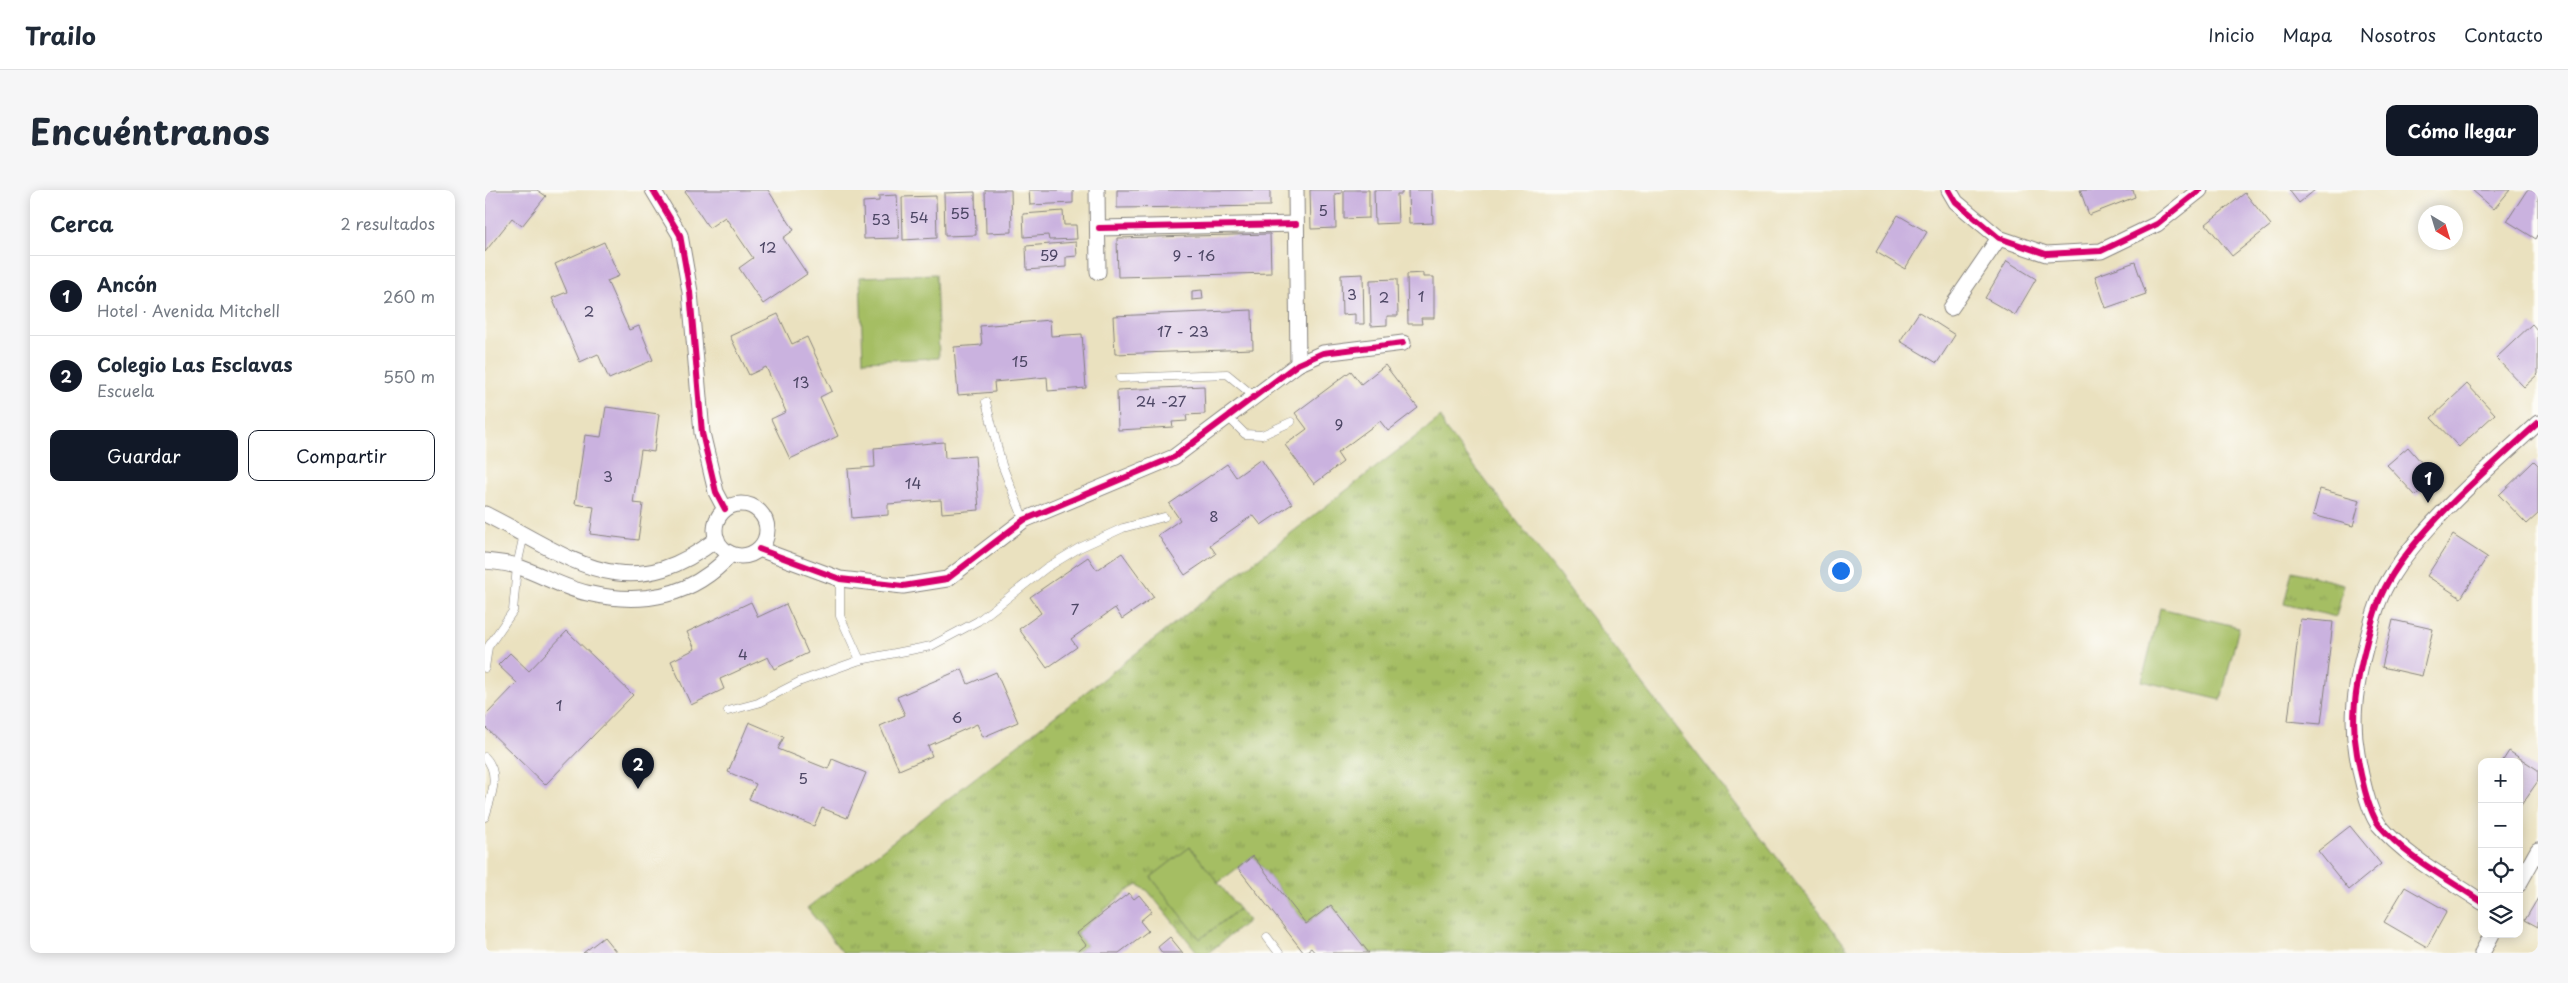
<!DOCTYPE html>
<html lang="es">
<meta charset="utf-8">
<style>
body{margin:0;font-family:"Playpen Sans",sans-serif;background:#f6f6f7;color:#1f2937}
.controls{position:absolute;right:15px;bottom:15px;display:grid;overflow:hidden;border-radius:10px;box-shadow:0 2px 12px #0003}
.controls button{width:45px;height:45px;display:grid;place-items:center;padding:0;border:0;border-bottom:1px solid #e0e1e3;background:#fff;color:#1f2937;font:25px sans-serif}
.compass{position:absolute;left:1933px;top:15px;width:45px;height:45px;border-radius:50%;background:#fff;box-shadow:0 2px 12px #0003;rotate:142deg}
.you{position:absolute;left:1355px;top:380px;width:18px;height:18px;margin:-12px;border:4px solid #fff;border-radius:50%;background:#1a73e8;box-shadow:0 0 0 8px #1a73e833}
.badge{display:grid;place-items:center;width:32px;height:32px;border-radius:50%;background:#111827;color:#fff;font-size:16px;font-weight:700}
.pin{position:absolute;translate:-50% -41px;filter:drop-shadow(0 1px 2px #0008)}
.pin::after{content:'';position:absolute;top:26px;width:18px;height:15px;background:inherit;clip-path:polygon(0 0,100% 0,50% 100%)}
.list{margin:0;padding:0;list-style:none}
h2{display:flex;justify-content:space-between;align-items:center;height:65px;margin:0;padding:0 20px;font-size:21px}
h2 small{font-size:16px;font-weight:400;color:#747a83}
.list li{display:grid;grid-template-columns:32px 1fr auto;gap:15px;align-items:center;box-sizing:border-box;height:80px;padding:0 20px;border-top:1px solid #e0e1e3}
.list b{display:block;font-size:19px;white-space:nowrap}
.list p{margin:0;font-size:16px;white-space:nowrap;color:#747a83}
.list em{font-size:16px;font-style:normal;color:#747a83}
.actions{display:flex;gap:10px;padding:15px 20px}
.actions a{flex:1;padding:11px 0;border:1px solid #111827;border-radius:10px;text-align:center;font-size:18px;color:#111827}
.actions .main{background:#111827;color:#fff}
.icon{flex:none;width:28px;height:28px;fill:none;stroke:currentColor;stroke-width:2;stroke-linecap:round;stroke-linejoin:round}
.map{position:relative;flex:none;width:2053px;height:763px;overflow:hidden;border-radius:10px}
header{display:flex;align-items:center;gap:30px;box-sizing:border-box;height:70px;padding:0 25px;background:#fff;border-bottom:1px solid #e0e1e3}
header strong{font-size:24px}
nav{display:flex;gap:28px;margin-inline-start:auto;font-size:18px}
.intro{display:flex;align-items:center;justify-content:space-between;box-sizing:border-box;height:120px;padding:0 30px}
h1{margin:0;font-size:35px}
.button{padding:12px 22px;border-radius:10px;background:#111827;color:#fff;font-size:18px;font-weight:700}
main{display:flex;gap:30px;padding:0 30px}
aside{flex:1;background:#fff;border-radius:10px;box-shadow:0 2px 12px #0003}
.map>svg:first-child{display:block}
</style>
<header>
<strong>Trailo</strong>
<nav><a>Inicio</a><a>Mapa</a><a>Nosotros</a><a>Contacto</a></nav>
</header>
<div class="intro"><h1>Encuéntranos</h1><a class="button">Cómo llegar</a></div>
<main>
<aside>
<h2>Cerca<small>2 resultados</small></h2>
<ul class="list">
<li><span class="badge">1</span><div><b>Ancón</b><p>Hotel · Avenida Mitchell</p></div><em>260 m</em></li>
<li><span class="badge">2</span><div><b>Colegio Las Esclavas</b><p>Escuela</p></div><em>550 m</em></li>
</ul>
<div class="actions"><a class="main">Guardar</a><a>Compartir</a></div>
</aside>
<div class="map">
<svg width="2053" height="763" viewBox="0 0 2053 763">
<defs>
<pattern id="grass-tufts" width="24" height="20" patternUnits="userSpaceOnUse" patternTransform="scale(1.25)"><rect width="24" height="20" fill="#a5be64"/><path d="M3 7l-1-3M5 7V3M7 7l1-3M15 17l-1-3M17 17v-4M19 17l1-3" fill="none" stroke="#869a54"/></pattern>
</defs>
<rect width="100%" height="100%" fill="#fdfcf7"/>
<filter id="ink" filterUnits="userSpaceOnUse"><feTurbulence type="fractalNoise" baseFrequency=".02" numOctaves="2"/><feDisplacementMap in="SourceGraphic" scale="10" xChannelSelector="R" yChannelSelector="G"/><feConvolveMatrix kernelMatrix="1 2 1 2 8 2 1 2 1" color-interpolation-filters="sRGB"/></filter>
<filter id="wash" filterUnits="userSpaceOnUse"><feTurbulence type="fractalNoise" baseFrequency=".0096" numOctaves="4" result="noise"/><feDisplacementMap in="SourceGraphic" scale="20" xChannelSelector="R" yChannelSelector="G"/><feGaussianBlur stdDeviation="1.12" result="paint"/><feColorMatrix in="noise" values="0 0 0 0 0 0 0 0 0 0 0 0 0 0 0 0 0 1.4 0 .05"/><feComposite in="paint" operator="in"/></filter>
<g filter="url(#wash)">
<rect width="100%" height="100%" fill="#eae1bf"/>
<g fill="url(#grass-tufts)" stroke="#647050">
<path d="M956,227L959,237L1366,763H884L846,715L821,734L768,666L733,693L705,657L666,687L715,749L754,719L763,731L723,763H713L663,701L653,695L642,701L592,743L601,755L591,763H358L322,718Z"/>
<path d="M1807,381L1859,394L1851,427L1799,414Z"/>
</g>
<g fill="#a5be64" stroke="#647050">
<path d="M451,84L454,168L378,171L375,87Z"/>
<path d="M1675,418L1754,437L1736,510L1657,491Z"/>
<path d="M705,657L754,719L715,749L666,687Z"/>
</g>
<g id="blocks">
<g fill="#cab2df">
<path d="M0,0H52L61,6L37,36L27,28L0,62Z"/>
<path d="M202,0H283L309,40L298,48L322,84L278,114L254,78L268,68L240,27L224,38L200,2Z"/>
<path d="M500,0H526L527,42L501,43Z"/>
<path d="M544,0H588V13L545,15Z"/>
<path d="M632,0H785V16L632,18Z"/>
<path d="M825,0H857V3L850,4L851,38L826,39Z"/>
<path d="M859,0H884V28L859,29Z"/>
<path d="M889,0H917V4H912L913,33L890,34Z"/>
<path d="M923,0H947L948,33L924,34Z"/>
<path d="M1595,0H1648L1650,7L1604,25Z"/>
<path d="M1804,0H1830L1814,13Z"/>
<path d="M1987,0H2025L2009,19Z"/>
<path d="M2042,0H2053V45L2051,49L2022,31Z"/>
<path d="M490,2L491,45L460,46L459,3Z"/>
<path d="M1760,3L1786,35L1747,66L1721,34Z"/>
<path d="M412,5L414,48L379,49L378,12L394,11V6Z"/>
<path d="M451,6L452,48L418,50L417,7Z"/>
<path d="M578,21L579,35H591L592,49L564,50L563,45L539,47L538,24Z"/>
<path d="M1413,25L1442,42L1420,79L1391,62Z"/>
<path d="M785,44L786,83L633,87L632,48Z"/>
<path d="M119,52L134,86L122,91L144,140L154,136L168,170L124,189L113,164L95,172L67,108L82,102L70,74Z"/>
<path d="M591,52L592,66L581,67V77L542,80L541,56Z"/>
<path d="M1522,71L1551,89L1530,125L1500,108Z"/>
<path d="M1650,72L1661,104L1621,118L1610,86Z"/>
<path d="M938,83V87H949V128H936L937,134H923L922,84Z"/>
<path d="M878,84L879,134H870V124L857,125L856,85Z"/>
<path d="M912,89L913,126H902V135L886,136L885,90Z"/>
<path d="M717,100L718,109L707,110V101Z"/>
<path d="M767,120L768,159L630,164L628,126Z"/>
<path d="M1434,122L1470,145L1452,173L1415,151Z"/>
<path d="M293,124L307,154L322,147L347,201L335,207L353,246L305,269L286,229L301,222L281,177L264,185L245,146Z"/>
<path d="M565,130L566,146L597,144L601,198L563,201L562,187L509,192L510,202L473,205L469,157L497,155L495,136Z"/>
<path d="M2047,134L2053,141V184L2039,197L2011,168Z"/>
<path d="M900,175L933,218L903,241L895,231L852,263L858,272L829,294L800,255L822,239L810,223L866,181L876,194Z"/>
<path d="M1982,194L2010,224L1974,257L1946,228Z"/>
<path d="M719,196L720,224L701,225L702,231L687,232L688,237L633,240L632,200Z"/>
<path d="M121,217L174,224L169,262L156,260L148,313L158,314L153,350L105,344L109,317L90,314L100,245L116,247Z"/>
<path d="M459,252L460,268L490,266L494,320L457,323L456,310L403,314V325L367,328L363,279L390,277L389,258Z"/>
<path d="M1923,257L1950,288L1931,306L1902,275Z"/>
<path d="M776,269L807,314L776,335L768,325L725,355L731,364L700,385L673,345L695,330L684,314L742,274L751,287Z"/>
<path d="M2049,271L2053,275V324L2042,334L2014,305Z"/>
<path d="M1835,299L1875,310L1868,336L1828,325Z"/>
<path d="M1968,345L2002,367L1976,408L1942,386Z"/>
<path d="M637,363L669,407L637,429L630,418L586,449L592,457L562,478L534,439L556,423L545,407L603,367L612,380Z"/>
<path d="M266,412L273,427L301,414L323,463L289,479L283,467L235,489L239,499L206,515L186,471L210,459L202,442Z"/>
<path d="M1815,429L1848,432L1836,534L1803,531Z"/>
<path d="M1908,430L1948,439L1937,486L1897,477Z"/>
<path d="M82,441L148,505L60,595L0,537V526L32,493L13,475L25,463L44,481Z"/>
<path d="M477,479L483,494L511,482L533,532L498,547L492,534L443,556L447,566L414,580L395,536L420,525L412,507Z"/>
<path d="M264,532L299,547L293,559L343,579L347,569L381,583L362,628L337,618L329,636L264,609L271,594L243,582Z"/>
<path d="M2024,561L2053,580V591L2034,618V572H2017Z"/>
<path d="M1865,636L1896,674L1864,700L1833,661Z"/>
<path d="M768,666L821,734L846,715L884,763H830L826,758L819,763L753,678Z"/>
<path d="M1920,697L1962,721L1942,757L1899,732Z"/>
<path d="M644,703L649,709L654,705L667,721L655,731L663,741L634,763H591L601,755L592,743Z"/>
<path d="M2053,708V737L2040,730Z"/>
<path d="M119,747L132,763H98Z"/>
<path d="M685,747L698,763H677L673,757Z"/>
</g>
</g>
</g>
<g filter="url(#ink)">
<use href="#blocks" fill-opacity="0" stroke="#86827d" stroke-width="1"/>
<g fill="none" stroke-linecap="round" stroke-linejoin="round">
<defs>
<g id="lane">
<path d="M635,188L742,184L770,207"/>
<path d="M501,212L517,275L539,330"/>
<path d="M743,227L760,244L777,245L806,232"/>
<path d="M355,389V426L375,470"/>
<path d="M0,478L3,457L28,421L32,376L39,344"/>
<path d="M243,521L273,513L316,491L375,470L446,456L493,431L561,378L594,358L638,338L679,327"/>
<path d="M0,567C16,584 6,607 0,627"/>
<path d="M782,747L794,763"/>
</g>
<g id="street">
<path d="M168,0L195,45L205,102L217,243L231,302L240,319"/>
<path d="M612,0L613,82"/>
<path d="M811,0L813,174"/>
<path d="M1464,0L1471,12L1514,48L1561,64L1616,61L1672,34L1715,0"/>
<path d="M614,38L811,34"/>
<path d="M1466,118L1514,48"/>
<circle cx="256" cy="340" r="26"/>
<path d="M0,324C86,367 140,420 232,349"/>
<path d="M274,359L355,389L418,396L462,389L539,330L689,267L813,174L838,163L918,153"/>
<path d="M0,371C11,372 24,373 34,377C57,385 79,398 102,403C157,416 208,407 246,364"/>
<path d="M2034,694L2053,660"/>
<path d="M1997,712C1962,688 1922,668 1894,635C1883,621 1875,582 1872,564C1866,531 1870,502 1877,471C1884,444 1889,416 1903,392C1934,337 2006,276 2053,233"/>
<path d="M1997,763L2007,744"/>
</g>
</defs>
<use href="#lane" stroke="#86827d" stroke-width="9"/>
<use href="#street" stroke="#86827d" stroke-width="17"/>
<use href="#lane" stroke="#fff" stroke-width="8"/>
<use href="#street" stroke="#fff" stroke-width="15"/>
<defs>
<g id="cycleway">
<path d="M168,0L195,45L205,102L217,243L231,302L240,319"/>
<path d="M1464,0L1471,12L1514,48L1561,64L1616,61L1672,34L1715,0"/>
<path d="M614,38L811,34"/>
<path d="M274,359L355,389L418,396L462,389L539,330L689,267L813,174L838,163L918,153"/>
<path d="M1997,712C1962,688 1922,668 1894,635C1883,621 1875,582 1872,564C1866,531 1870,502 1877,471C1884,444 1889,416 1903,392C1934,337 2006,276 2053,233"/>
</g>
</defs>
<use href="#cycleway" stroke="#fdfcf7" stroke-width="9"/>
<use href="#cycleway" stroke="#d6006c" stroke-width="6"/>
</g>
</g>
<g text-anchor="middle" stroke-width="5" stroke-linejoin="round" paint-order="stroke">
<g font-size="15" fill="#4c4664">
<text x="838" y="26">5</text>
<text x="475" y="29">55</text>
<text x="434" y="33">54</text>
<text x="396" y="35">53</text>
<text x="283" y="63">12</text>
<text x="564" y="71">59</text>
<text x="709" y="71">9 - 16</text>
<text x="867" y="110">3</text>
<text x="936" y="112">1</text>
<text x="899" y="113">2</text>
<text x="104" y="127">2</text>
<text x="698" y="147">17 - 23</text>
<text x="535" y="177">15</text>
<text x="316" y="198">13</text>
<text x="676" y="217">24 -27</text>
<text x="854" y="240">9</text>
<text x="123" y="292">3</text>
<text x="428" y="299">14</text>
<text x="729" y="332">8</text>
<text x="590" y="425">7</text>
<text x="258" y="470">4</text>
<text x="74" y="521">1</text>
<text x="472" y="533">6</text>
<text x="318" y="594">5</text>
</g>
</g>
</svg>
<div class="controls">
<button>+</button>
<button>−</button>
<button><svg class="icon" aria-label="locate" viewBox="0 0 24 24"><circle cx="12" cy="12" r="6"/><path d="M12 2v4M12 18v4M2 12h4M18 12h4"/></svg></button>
<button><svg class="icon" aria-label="layers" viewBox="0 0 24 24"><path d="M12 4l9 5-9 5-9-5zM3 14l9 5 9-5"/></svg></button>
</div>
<svg class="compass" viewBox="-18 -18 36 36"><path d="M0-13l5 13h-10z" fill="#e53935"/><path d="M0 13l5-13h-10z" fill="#747a83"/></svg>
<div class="you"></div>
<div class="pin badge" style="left:1943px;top:313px">1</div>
<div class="pin badge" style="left:153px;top:599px">2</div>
</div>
</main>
